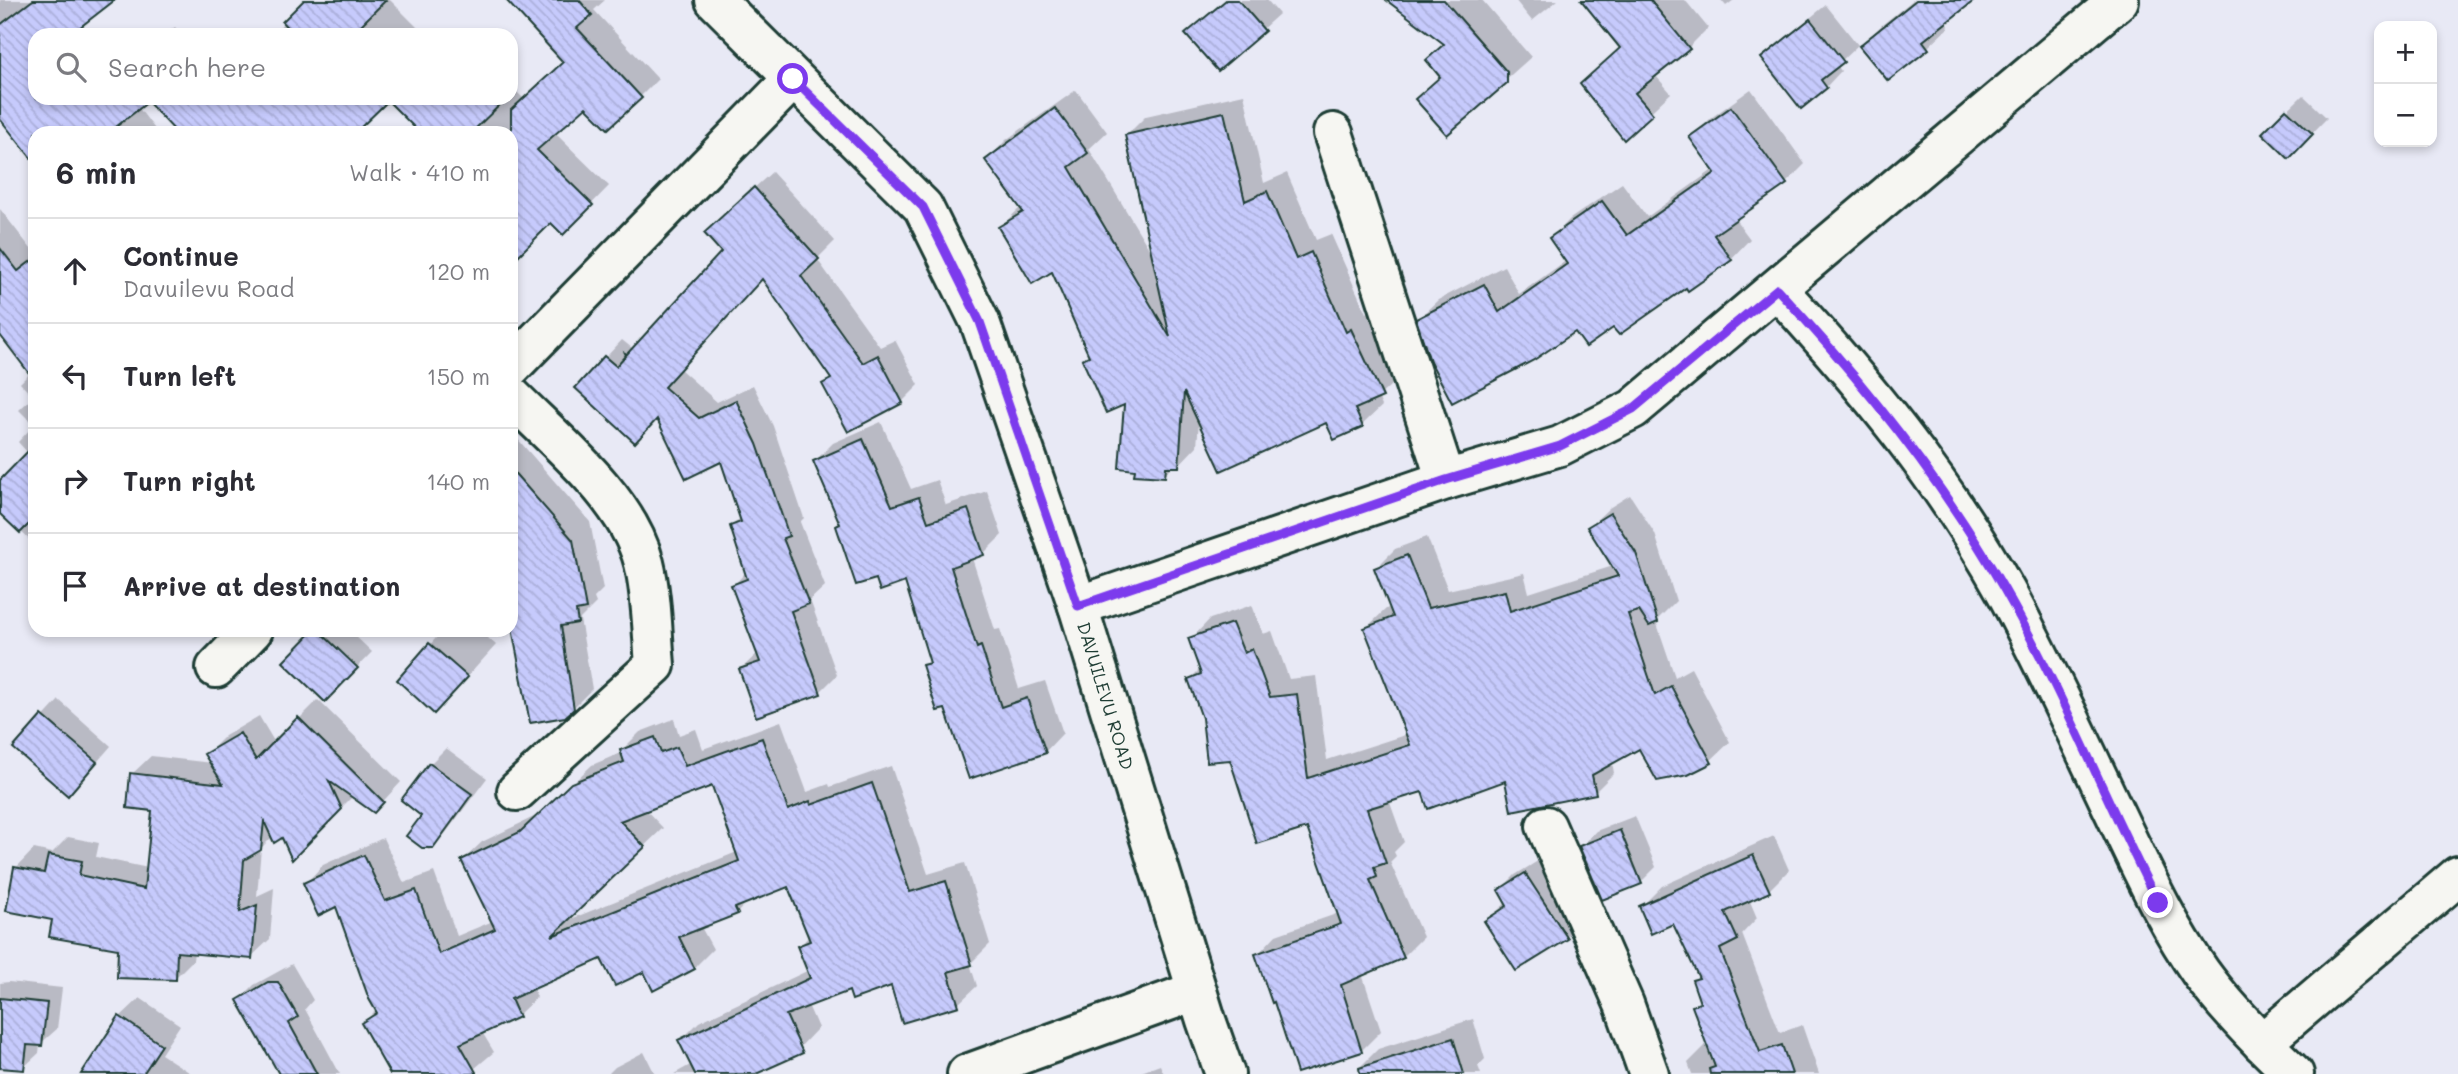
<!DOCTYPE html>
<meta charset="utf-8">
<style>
body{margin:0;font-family:Mali,sans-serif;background:#f2f2f3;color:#2b2b33}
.controls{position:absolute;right:21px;top:21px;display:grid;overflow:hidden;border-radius:14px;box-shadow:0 4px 10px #0003}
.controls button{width:63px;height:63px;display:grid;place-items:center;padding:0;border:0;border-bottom:2px solid #e1e1e2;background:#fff;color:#2b2b33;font:35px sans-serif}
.stop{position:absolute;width:21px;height:21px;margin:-16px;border:5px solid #7c3aed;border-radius:50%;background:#fff}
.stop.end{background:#7c3aed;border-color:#fff;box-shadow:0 2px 7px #0008}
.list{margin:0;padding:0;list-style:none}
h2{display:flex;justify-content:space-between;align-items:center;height:91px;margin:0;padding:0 28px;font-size:30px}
h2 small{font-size:23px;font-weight:400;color:#7c7c81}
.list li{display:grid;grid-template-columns:46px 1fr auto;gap:21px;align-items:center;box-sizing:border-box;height:105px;padding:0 28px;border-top:2px solid #e1e1e2}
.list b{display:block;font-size:26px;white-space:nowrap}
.list p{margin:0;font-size:23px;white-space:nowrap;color:#7c7c81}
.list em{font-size:23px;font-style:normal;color:#7c7c81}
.icon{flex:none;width:38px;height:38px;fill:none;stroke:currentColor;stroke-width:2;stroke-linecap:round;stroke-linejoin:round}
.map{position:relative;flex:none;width:2458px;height:1074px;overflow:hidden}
.search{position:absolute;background:#fff;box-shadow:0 4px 10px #0003;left:28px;top:28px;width:490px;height:77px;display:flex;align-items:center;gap:18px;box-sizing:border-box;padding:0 24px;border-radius:21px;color:#7c7c81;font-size:26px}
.panel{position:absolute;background:#fff;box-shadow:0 4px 10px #0003;left:28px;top:126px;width:490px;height:511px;border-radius:21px}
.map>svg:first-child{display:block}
</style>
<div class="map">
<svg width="2458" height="1074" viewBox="0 0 2458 1074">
<defs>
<pattern id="building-back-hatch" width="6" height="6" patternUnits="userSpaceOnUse" patternTransform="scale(1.75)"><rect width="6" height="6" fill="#c6cafc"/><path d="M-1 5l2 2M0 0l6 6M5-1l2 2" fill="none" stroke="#aaaed9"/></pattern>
</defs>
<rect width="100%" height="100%" fill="#e8e9f5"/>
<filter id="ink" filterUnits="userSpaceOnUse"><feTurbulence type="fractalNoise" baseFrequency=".0143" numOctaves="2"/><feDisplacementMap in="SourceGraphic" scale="14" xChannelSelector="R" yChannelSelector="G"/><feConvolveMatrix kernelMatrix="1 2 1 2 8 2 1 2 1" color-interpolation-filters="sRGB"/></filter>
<g filter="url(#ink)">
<g fill="#0003" fill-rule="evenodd">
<path d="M0,0H112L76,28L82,35H35V98H131L158,133H35V160L0,116Z"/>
<path d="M306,0H390L425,35H272Z"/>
<path d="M508,0H605L594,10L658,79L640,97L587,105L555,133L609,186L563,233L551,221L511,260V133H423L388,98L352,133H179L147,98H511V86L524,99L564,62Z"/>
<path d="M1225,0H1267L1279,14L1218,69L1203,19Z"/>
<path d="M1393,0H1482L1531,57L1447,132L1418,99L1442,75L1445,43Z"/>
<path d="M1515,0H1558L1532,21Z"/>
<path d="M1583,0H1685L1708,28L1689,47L1655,75L1671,93L1624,137L1622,47Z"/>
<path d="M1721,0H1734L1726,6Z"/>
<path d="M1913,0H1972L1945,22L1949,27L1928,47L1888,79L1861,46L1882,25Z"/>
<path d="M1826,5L1858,45L1837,65L1841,71L1826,87L1763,59L1779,43Z"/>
<path d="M175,27L181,35H164Z"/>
<path d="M1751,89L1805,164L1786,183L1735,219L1750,239L1731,259L1689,289L1686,286L1613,325L1575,330L1418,319L1438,300L1504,266L1519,294L1567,260L1551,239L1570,219L1622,183L1647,217L1714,169L1692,137L1711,118Z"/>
<path d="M1076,90L1107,132L1089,149L1154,257L1127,135L1146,116L1244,94L1264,183L1287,173L1316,240L1331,234L1366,313L1371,311L1401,376L1378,397L1382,406L1362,425L1335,438L1327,421H1199L1197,446L1178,466L1174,465L1164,475L1126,402L1084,359L1090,354L1053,270L1000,227L1021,207L987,160L1006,140Z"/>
<path d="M2303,95L2327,118L2289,157L2264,133Z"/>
<path d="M772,172L835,241L817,259L880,347L895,340L919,385L902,402L824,384L832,377L763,278L680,369L717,402L753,385L773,426L804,518L800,522L825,586L810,600L837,675L820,692L741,669L759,652L733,586L746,572L732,526L741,517L722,460L658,417L577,388L622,340L632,348L723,252V216Z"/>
<path d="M0,209L35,254V545L0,512V482L28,453L18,442L34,425L19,410L33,397L20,383L31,372L0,332Z"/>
<path d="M881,422L911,489L937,480L946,505L987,491L1002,535L983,554L972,558L995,630L1000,629L1019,689L1045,681L1063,733L1045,752L946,706L924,666L931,659L907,580L877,576L838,526L842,522L815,461L833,443Z"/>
<path d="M515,436L590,522L603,589L594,598L596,603L580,619L592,689L573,708L511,614V440Z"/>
<path d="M1630,495L1655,534L1676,601L1656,621L1675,677L1691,668L1730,742L1710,761L1640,746L1612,762L1614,773L1595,792L1507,779L1423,789L1389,800L1404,842L1394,852L1396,856L1390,862L1423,937L1403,957L1362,974L1381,1031L1361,1051L1275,1000L1257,955L1276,935L1339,913L1308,826L1231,758L1204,717L1190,679L1201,668L1191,639L1210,619L1252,605L1263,634L1272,631L1289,679L1316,676L1327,760L1408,734L1366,628L1386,609L1391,607L1376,568L1395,549L1427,537L1448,590L1524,573L1529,593L1613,566L1589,527L1609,508Z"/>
<path d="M316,630H349L372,652L325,700Z"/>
<path d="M443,630H479L496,645L450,696L399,680Z"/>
<path d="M59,700L111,746L83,778L15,748Z"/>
<path d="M318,700L401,782L374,811L353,796L292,857L282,835L273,836L261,848L257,896L274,888L270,939L251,957L194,952L193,960L175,978L120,948L54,918L16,868L34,849L52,853L68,837L99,843L96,857L148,868L154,809L132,774L151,756L212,763L207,754L225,736L259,716L275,743Z"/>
<path d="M674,719L679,735L696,729L703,749L781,721L807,792L829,784L830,787L891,766L928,874L965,863L990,944L970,964L977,986L958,1004L892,984L850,989L808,1005L818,1028L800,1047L746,1074H674L692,1064L680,1041L699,1022L809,970L800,946L809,936L789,885L748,901L737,913L701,927L713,949L694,968L644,969L602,956L533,988L537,997L518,1015L482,1032L494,1052L468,1074H392L363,1023L377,1009L337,905L305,884L323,865L383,838L404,883L434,872L457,936L493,921L463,860L482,842L540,814L592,765L623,752L622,750L640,732ZM713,783L737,852L566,921L663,828L645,809Z"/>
<path d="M446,748L487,778L444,835L429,850L409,836L424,815L403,800L430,764Z"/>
<path d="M1635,816L1656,867L1641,882L1581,847L1596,831Z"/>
<path d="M1774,836L1789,870L1769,890L1749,899L1757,918L1742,934L1780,1033L1802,1025L1819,1074H1692L1688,1063L1708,1043L1694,1006L1701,999L1694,981L1699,975L1674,921L1641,907L1662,886Z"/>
<path d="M1541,859L1582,922L1566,937L1486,921L1507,902L1500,890L1515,875Z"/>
<path d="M292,964L313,1000L305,1009L340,1074H280L239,1000L254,985Z"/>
<path d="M9,982L62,988L57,1029L40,1044L39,1053L23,1068L0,1066V983Z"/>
<path d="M140,998L180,1025L161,1054L192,1074H83L120,1017Z"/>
<path d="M1473,1019L1485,1059L1478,1066L1481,1074H1360L1358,1069L1378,1049Z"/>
<path d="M644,1052L655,1074H608L615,1067Z"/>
<path d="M1160,1065L1164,1074H1136Z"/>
</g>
<g fill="url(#building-back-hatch)" stroke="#1f3d34" stroke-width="2" fill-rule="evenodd">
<path d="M33,0H115L70,35H35V98H507L471,133H420L388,101L355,133H177L148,102L108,133H35V163L0,119V25Z"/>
<path d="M304,0H386L351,35H294L282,22Z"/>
<path d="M506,0H579L592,15L577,28L642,98L608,129L586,107L537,150L593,205L563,235L551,223L511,263V110L563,62Z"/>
<path d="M1226,0H1238L1265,31L1218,71L1185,34Z"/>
<path d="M1386,0H1444L1507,72V83L1447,135L1415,99L1440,77L1426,60L1444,44Z"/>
<path d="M1581,0H1650L1690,49L1635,93L1653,114L1624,140L1580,84L1620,48Z"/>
<path d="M1916,0H1975L1923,41L1929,49L1888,81L1859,46Z"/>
<path d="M1810,19L1844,62L1821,80L1827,88L1801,109L1761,58Z"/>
<path d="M1731,107L1787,184L1714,235L1732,260L1688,291L1686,288L1619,335L1613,328L1586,347L1575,332L1534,360L1452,403L1430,361L1416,319L1484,284L1499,312L1567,264L1549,238L1602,201L1627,235L1715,173L1689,137Z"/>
<path d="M1055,108L1088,153L1069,167L1170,337L1125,135L1224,112L1245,201L1267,191L1296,259L1311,252L1346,332L1351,329L1383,397L1355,409L1363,427L1334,440L1326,423L1221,471L1184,392L1179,467H1166L1165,477L1134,475L1135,470L1119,468L1124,405L1106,413L1082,359L1089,356L1052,272L1032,284L998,227L1023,212L985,160Z"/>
<path d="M2286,109L2313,134L2289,159L2262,133Z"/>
<path d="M754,187L819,259L801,276L863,363L878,355L903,403L848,432L822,384L831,379L762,279L664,387L699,418L736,400L757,444L789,536L783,538L809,604L791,611L821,694L756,717L739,669L760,662L731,585L747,579L730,526L741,522L721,462L686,479L657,419L635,443L575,388L604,356L616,366L626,355L625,353L627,354L721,252L704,233Z"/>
<path d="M0,248L18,271L35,258V381L0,335Z"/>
<path d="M863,439L892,506L919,497L928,522L968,509L984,555L951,567L977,648L981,646L1001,707L1027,698L1046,753L969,779L945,709L937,711L922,665L930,663L905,582L880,591L876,579L856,585L836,526L840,524L813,461Z"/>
<path d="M35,444V518L20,533L0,514V480Z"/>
<path d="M511,469L573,540L586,609L576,611L578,623L561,626L574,709L565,717L530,723L511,623Z"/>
<path d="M1610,513L1636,553L1658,622L1649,626L1639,611L1628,614L1655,695L1671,686L1712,763L1688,775L1657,781L1639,749L1592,775L1596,794L1511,811L1505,781L1428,809L1422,792L1367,809L1386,863L1374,867L1377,877L1370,880L1404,958L1341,985L1362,1052L1297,1073L1274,1002L1272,1003L1255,954L1341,924L1307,828L1257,844L1230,760L1207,762L1202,718L1188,679L1201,674L1188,638L1232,623L1244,653L1252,649L1270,697L1297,694L1308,778L1410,745L1364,628L1393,617L1374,568L1407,555L1428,608L1505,591L1510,611L1618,576L1587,527Z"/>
<path d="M314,630H318L358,668L325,702L283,662Z"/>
<path d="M429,643L468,677L434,714L397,680Z"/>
<path d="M42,715L97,762L68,796L13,748Z"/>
<path d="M298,717L384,802L374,813L329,781L342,809L292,860L282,838L274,843L264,821L261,850L244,860L240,912L257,905L252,959L177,952L176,980L117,978L118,949L49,937L52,920L6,911L14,867L44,873L48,855L82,861L79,875L144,889L152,811L127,808L130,773L223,784L204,754L240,733L256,760Z"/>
<path d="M655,737L661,753L677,747L685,766L762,738L788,810L810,801L811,805L872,783L910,892L946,881L972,965L948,972L959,1006L902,1023L891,986L852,1000L849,991L786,1015L803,1053L756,1074H695L678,1040L810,978L797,946L810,941L788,887L735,908L738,914L679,937L695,969L653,991L644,972L615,986L601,959L511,999L519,1017L460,1044L477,1074H390L361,1023L377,1013L369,999L336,907L318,916L303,883L364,855L385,901L416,890L439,954L495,929L461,860L520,832L571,783L624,762L620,750ZM712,786L739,861L552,936L645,847L620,821Z"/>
<path d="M429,763L472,794L433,848H422L406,836L421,816L401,800Z"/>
<path d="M1620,830L1642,884L1602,900L1579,846Z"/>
<path d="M1753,855L1770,892L1725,912L1738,940L1720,949L1760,1052L1782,1045L1792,1074H1710L1709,1069L1715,1067L1692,1006L1700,1003L1692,980L1699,978L1673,924L1651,934L1639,906Z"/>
<path d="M1525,873L1568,939L1516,971L1484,921L1507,906L1498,890Z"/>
<path d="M268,982H278L298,1017L289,1023L317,1074H279L237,1000Z"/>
<path d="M0,998L47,1003L42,1046L27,1045L24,1070L0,1068Z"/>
<path d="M119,1016L162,1045L143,1074H81Z"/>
<path d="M1453,1038L1464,1074H1360L1359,1068Z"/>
</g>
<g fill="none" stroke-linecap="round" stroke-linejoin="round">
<defs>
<g id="minor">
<path d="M715,0L923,207L980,322L1078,606L1206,1020L1225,1074"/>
<path d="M1333,133L1446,480"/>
<path d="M1777,289C1863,382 1944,480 2006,592C2047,668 2083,747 2120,824C2145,876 2168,926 2201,973C2228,1010 2261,1043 2294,1074"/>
<path d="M511,367L793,79"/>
<path d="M511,396C556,441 628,499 644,563C652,595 652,631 655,665L517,791"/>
<path d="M1078,606L1446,480L1560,446L1633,409L2119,0"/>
<path d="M216,668L253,630"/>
<path d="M1546,826L1624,1004L1649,1074"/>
<path d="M2262,1043L2458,876"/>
<path d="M967,1074L1196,991"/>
</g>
</defs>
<use href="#minor" stroke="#1f3d34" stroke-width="44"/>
<use href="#minor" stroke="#f6f6f2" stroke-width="38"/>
</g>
</g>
<g fill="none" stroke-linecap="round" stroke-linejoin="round" filter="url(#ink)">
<path stroke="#7c3aed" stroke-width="9" d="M793,79L923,207L980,322L1078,606L1446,480L1560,446L1633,409L1777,289C1863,381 1941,479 2004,589C2062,690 2105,799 2158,903"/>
</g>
<g text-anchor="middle" stroke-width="5" stroke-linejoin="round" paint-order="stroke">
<g font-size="18" fill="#1f3d34" stroke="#f6f6f2">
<text transform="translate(1105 696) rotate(73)" y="6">DAVUILEVU ROAD</text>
</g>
</g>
</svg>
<div class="controls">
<button>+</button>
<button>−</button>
</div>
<div class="stop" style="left:793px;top:79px"></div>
<div class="stop end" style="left:2158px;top:903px"></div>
<div class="search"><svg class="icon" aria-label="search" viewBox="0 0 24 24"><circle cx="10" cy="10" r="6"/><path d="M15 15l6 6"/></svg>Search here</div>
<section class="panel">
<h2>6 min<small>Walk · 410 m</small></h2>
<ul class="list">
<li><svg class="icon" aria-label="ahead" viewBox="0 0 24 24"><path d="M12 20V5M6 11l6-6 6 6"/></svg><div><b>Continue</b><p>Davuilevu Road</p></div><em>120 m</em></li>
<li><svg class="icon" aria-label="left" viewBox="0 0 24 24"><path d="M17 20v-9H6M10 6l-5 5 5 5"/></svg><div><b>Turn left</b></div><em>150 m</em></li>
<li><svg class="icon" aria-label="right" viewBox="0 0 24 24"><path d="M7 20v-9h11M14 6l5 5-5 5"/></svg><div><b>Turn right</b></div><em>140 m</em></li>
<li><svg class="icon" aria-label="arrive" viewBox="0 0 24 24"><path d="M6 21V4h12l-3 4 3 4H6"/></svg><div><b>Arrive at destination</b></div></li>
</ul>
</section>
</div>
